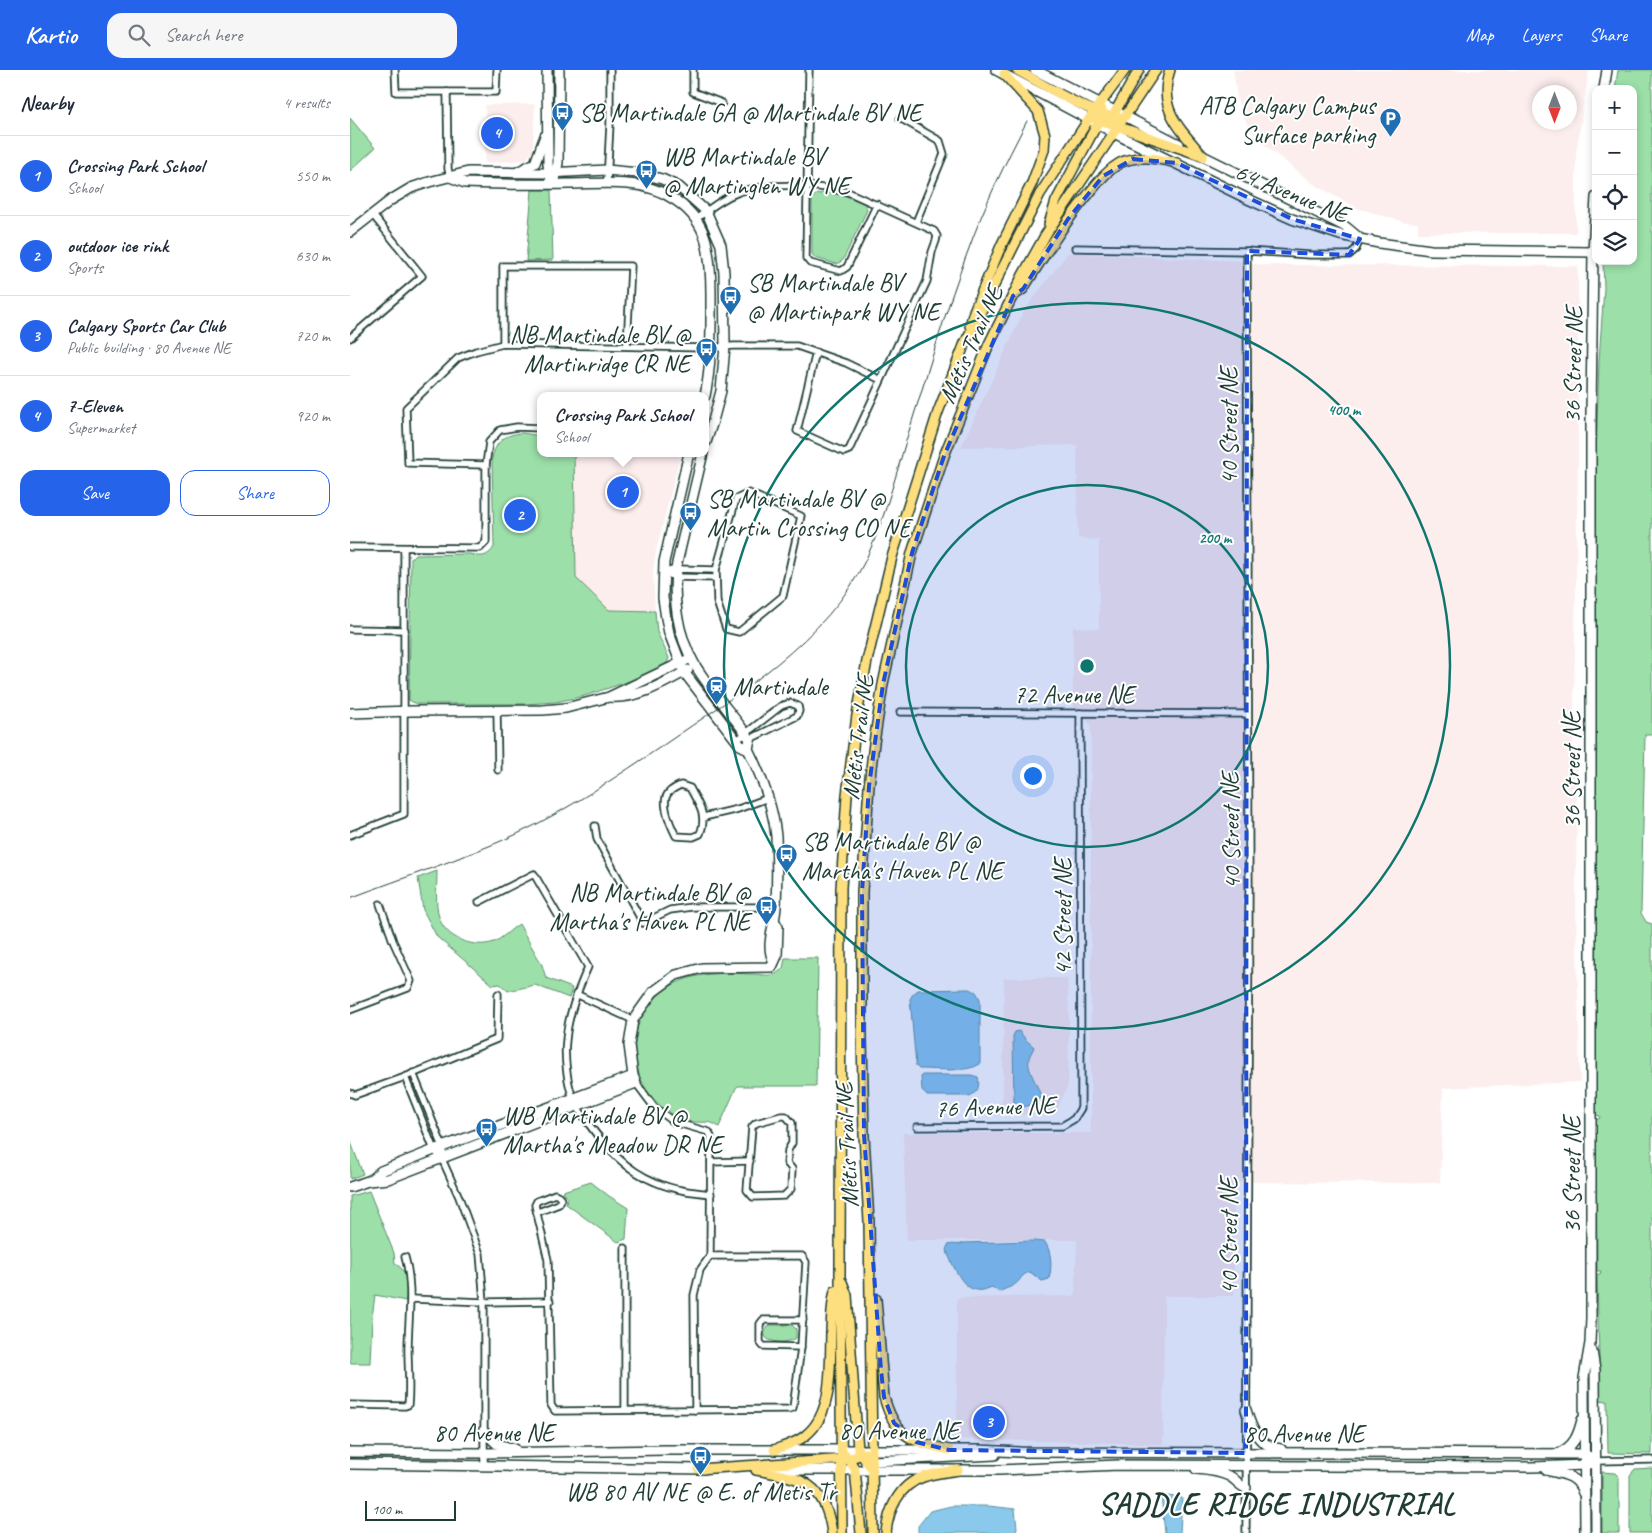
<!DOCTYPE html>
<meta charset="utf-8">
<style>
body{margin:0;font-family:Caveat,sans-serif;background:#f6f6f7;color:#1f2937}
.controls{position:absolute;right:15px;top:15px;display:grid;overflow:hidden;border-radius:10px;box-shadow:0 2px 8px #0003}
.controls button{width:45px;height:45px;display:grid;place-items:center;padding:0;border:0;border-bottom:1px solid #e0e1e3;background:#fff;color:#1f2937;font:25px sans-serif}
.compass{position:absolute;left:1182px;top:15px;width:45px;height:45px;border-radius:50%;background:#fff;box-shadow:0 2px 8px #0003;rotate:180deg}
.scale{position:absolute;left:15px;bottom:12px;width:91px;box-sizing:border-box;padding-left:5px;border:2px solid #1f3d34;border-top:0;font-size:14px;line-height:18px;white-space:nowrap;color:#1f3d34;-webkit-text-stroke:4px #fff;paint-order:stroke}
.you{position:absolute;left:682px;top:705px;width:18px;height:18px;margin:-12px;border:4px solid #fff;border-radius:50%;background:#1a73e8;box-shadow:0 0 0 8px #1a73e833}
.badge{display:grid;place-items:center;width:32px;height:32px;border-radius:50%;background:#2563eb;color:#fff;font-size:16px;font-weight:700}
.pin{position:absolute;translate:-50% -50%;border:2px solid #fff;box-shadow:0 1px 5px #0006}
.popup{position:absolute;left:187px;top:322px;width:172px;height:65px;box-sizing:border-box;display:grid;place-content:center;border-radius:10px;background:#fff;filter:drop-shadow(0 1px 4px #0005);font-size:16px;white-space:nowrap;color:#747a83}
.popup b{font-size:19px;color:#1f2937}
.popup::after{content:'';position:absolute;left:50%;top:100%;margin-left:-10px;border:10px solid transparent;border-top-color:#fff}
.list{margin:0;padding:0;list-style:none}
h2{display:flex;justify-content:space-between;align-items:center;height:65px;margin:0;padding:0 20px;font-size:21px}
h2 small{font-size:16px;font-weight:400;color:#747a83}
.list li{display:grid;grid-template-columns:32px 1fr auto;gap:15px;align-items:center;box-sizing:border-box;height:80px;padding:0 20px;border-top:1px solid #e0e1e3}
.list b{display:block;font-size:19px;white-space:nowrap}
.list p{margin:0;font-size:16px;white-space:nowrap;color:#747a83}
.list em{font-size:16px;font-style:normal;color:#747a83}
.actions{display:flex;gap:10px;padding:15px 20px}
.actions a{flex:1;padding:11px 0;border:1px solid #2563eb;border-radius:15px;text-align:center;font-size:18px;color:#2563eb}
.actions .main{background:#2563eb;color:#fff}
.icon{flex:none;width:28px;height:28px;fill:none;stroke:currentColor;stroke-width:2;stroke-linecap:round;stroke-linejoin:round}
.map{position:relative;flex:none;width:1302px;height:1463px;overflow:hidden}
header{display:flex;align-items:center;gap:30px;box-sizing:border-box;height:70px;padding:0 25px;background:#2563eb;color:#fff}
header strong{font-size:24px}
nav{display:flex;gap:28px;margin-inline-start:auto;font-size:18px}
.search{width:350px;height:45px;background:#f6f6f7;display:flex;align-items:center;gap:12px;box-sizing:border-box;padding:0 18px;border-radius:15px;color:#747a83;font-size:19px}
main{display:flex}
aside{flex:1;background:#fff}
.map>svg:first-child{display:block}
</style>
<header>
<strong>Kartio</strong>
<div class="search"><svg class="icon" aria-label="search" viewBox="0 0 24 24"><circle cx="10" cy="10" r="6"/><path d="M15 15l6 6"/></svg>Search here</div>
<nav><a>Map</a><a>Layers</a><a>Share</a></nav>
</header>
<main>
<aside>
<h2>Nearby<small>4 results</small></h2>
<ul class="list">
<li><span class="badge">1</span><div><b>Crossing Park School</b><p>School</p></div><em>550 m</em></li>
<li><span class="badge">2</span><div><b>outdoor ice rink</b><p>Sports</p></div><em>630 m</em></li>
<li><span class="badge">3</span><div><b>Calgary Sports Car Club</b><p>Public building · 80 Avenue NE</p></div><em>720 m</em></li>
<li><span class="badge">4</span><div><b>7-Eleven</b><p>Supermarket</p></div><em>920 m</em></li>
</ul>
<div class="actions"><a class="main">Save</a><a>Share</a></div>
</aside>
<div class="map">
<svg width="1302" height="1463" viewBox="0 0 1302 1463">
<rect width="100%" height="100%" fill="#fff"/>
<filter id="ink" filterUnits="userSpaceOnUse"><feTurbulence type="fractalNoise" baseFrequency=".02" numOctaves="2"/><feDisplacementMap in="SourceGraphic" scale="10" xChannelSelector="R" yChannelSelector="G"/><feConvolveMatrix kernelMatrix="1 2 1 2 8 2 1 2 1" color-interpolation-filters="sRGB"/></filter>
<g filter="url(#ink)">
<g fill="#fdeeee" fill-rule="evenodd">
<path d="M883,0H1239L1226,84V163H1068V153L1054,152L1010,139L990,129L962,113L911,72L896,52L888,33ZM1190,22H1220V52H1190Z"/>
<path d="M185,34L183,81L176,90L135,93V35Z"/>
<path d="M718,183L890,191L912,195L1228,196V388L1223,698H1227L1226,831L1230,1012L1093,1018L1090,1113L884,1112V1226H814L813,1374L607,1369V1228L725,1226L727,1170H557L553,1063H741V655L723,636V557L749,559V470L728,468L727,375L611,377L674,241Z"/>
<path d="M224,383H331L306,481L303,501L305,541L259,540L226,508Z"/>
<path d="M654,908H717L719,948L718,1015L707,1039L706,1044L638,1045L650,1036L653,1027Z"/>
</g>
<g fill="#9cdfa9" stroke="#5e8e6e">
<path d="M1268,0H1302V665H1295L1291,843L1296,852L1302,854V1384L1258,1383L1257,1331L1250,1330L1247,1204H1250L1251,1201H1247L1246,1049H1249L1250,1046L1246,1045V388L1249,290L1254,218L1253,191H1283V19H1265Z"/>
<path d="M0,48L25,78L0,101Z"/>
<path d="M182,120H201L203,190L176,191Z"/>
<path d="M478,123L494,125L515,134L517,140L493,190L487,194L465,188L462,184V128L467,124Z"/>
<path d="M173,363L190,366V383H224L226,508L259,540L305,541L307,562L319,588L317,593L293,606L274,613L231,627L205,632L176,634H66L59,630L61,488L66,485L120,484C131,488 138,487 144,477L142,388C146,371 155,364 173,363Z"/>
<path d="M87,801C87,815 85,833 89,847C95,869 125,879 144,872C153,868 161,859 169,854L192,895L196,908L222,918L219,928L185,915L158,921L150,914L143,915L87,867L73,840L68,808Z"/>
<path d="M435,888H468L466,1016H388L386,1018L369,1057C360,1050 354,1053 344,1052C333,1051 322,1044 313,1038C300,1027 291,1014 287,997C282,978 285,955 296,939C323,902 360,902 402,904C415,904 423,909 433,898Z"/>
<path d="M0,1070L13,1104L0,1109Z"/>
<path d="M241,1112L259,1126L278,1138L276,1169L268,1172L216,1134L217,1128L213,1121Z"/>
<path d="M19,1121L44,1183L45,1193C60,1204 57,1213 56,1231L25,1225L22,1248L20,1293H0V1126Z"/>
<path d="M420,1255H442L446,1259V1268C436,1276 401,1272 420,1255Z"/>
<path d="M1302,1398V1463H1280V1405L1285,1399Z"/>
<path d="M1252,1402L1265,1403L1269,1407V1463H1252Z"/>
</g>
<g fill="#8ac9eb" stroke="#5f91a2">
<path d="M620,919L626,922L630,929V994C617,1003 586,999 569,999L566,996L560,929L563,924L568,920Z"/>
<path d="M669,961L676,970L684,977C683,980 680,984 679,988C676,1001 689,1015 691,1028C683,1033 674,1040 664,1036L663,966L665,962Z"/>
<path d="M572,1005H621L628,1007C630,1016 628,1023 619,1026H577L572,1020L571,1007Z"/>
<path d="M684,1171L695,1172C702,1183 702,1197 699,1209L692,1211L680,1202C671,1204 671,1211 664,1215C659,1218 654,1219 649,1222L642,1217C637,1219 631,1221 626,1220C610,1217 602,1192 596,1180L598,1175C604,1173 607,1176 614,1173Z"/>
<path d="M811,1425L832,1428L830,1463H815Z"/>
<path d="M601,1436H639L665,1439L667,1458L665,1463H568V1456L580,1441Z"/>
</g>
<g fill="none" stroke-linecap="round" stroke-linejoin="round">
<defs>
<g id="street">
<path d="M45,0L46,22H146L147,0"/>
<path d="M343,0V22L372,33"/>
<path d="M459,0L456,188L460,193L491,201L497,197L527,134"/>
<path d="M97,22L98,99L100,107"/>
<path d="M550,48L590,71L594,84L566,152"/>
<path d="M257,112L260,54V0"/>
<path d="M346,149C359,139 373,128 389,122C420,112 466,115 498,122L584,161L587,166L586,171L582,182L577,211L499,380L494,382L447,361L466,282"/>
<path d="M725,178L897,181"/>
<path d="M0,268L72,206L22,144"/>
<path d="M153,274V196H281L277,276"/>
<path d="M136,395L58,393L56,338L108,288L126,281L153,274L355,278L384,276H447L496,293L531,310"/>
<path d="M399,423L451,446L433,526L389,562L376,559L367,532L366,500L386,429Z"/>
<path d="M0,477L130,478L136,472V395L139,372L150,360L167,357L190,358"/>
<path d="M313,503L326,499L366,500"/>
<path d="M313,503L325,507L366,508"/>
<path d="M0,559L55,560"/>
<path d="M147,641L148,700"/>
<path d="M550,642L897,644"/>
<path d="M386,671L431,636L440,633L448,636L449,641L447,646L398,670"/>
<path d="M331,715L340,718C348,734 358,745 350,764L343,767L326,766C321,756 313,738 316,727C318,721 326,717 331,715Z"/>
<path d="M354,747L388,739L418,728"/>
<path d="M245,756L247,769L293,853L320,840L342,837H426"/>
<path d="M0,765L54,744V478"/>
<path d="M129,832L184,804L238,897C228,920 218,945 216,970C214,986 217,1015 224,1030C227,1038 233,1045 238,1053C256,1078 276,1100 305,1112C323,1120 342,1122 361,1124"/>
<path d="M226,924L283,950"/>
<path d="M0,940L58,918L61,911L43,871L30,834"/>
<path d="M63,1003L93,1077L92,1089"/>
<path d="M55,1007L84,1080L92,1089L109,1127L130,1184L134,1232V1395"/>
<path d="M286,1013L304,1037L324,1052L359,1062L361,1067L360,1186L350,1200L344,1225L345,1340"/>
<path d="M0,1023L5,1025L55,1007L147,969L148,924"/>
<path d="M431,1046H436L442,1053V1073L438,1080L437,1093L442,1099L441,1119L434,1126L403,1127L397,1120L402,1057L406,1053Z"/>
<path d="M567,1057L712,1056L724,1049L731,1038L730,643"/>
<path d="M361,1092L400,1091"/>
<path d="M188,1142L209,1134L211,1130L209,1126L205,1124L187,1131L185,1135L198,1190L201,1335L205,1341L439,1339L443,1338L451,1277L456,1192L452,1186H360"/>
<path d="M275,1178V1340"/>
<path d="M61,1229L134,1232L200,1231"/>
<path d="M451,1277L413,1276L410,1272V1254L413,1250H453"/>
<path d="M0,1335L55,1336L58,1335C60,1317 58,1298 58,1280C58,1249 64,1217 55,1187"/>
<path d="M1246,1391L1302,1390"/>
<path d="M896,1463L899,823L897,181L960,185H999L1006,179L1010,169"/>
</g>
<g id="secondary">
<path d="M197,0L198,94L200,107"/>
<path d="M646,0L772,67L900,130L942,149L990,165L1029,173L1081,180L1243,182"/>
<path d="M685,0L829,74"/>
<path d="M1254,19L1257,0"/>
<path d="M847,83L996,157L1008,167"/>
<path d="M169,101L185,93L195,66"/>
<path d="M100,107L115,113C149,114 183,115 217,114C238,114 258,112 278,114C311,116 347,137 356,171C360,188 361,206 361,224C361,258 362,292 355,326"/>
<path d="M205,107L208,93L209,0"/>
<path d="M0,162L41,130L61,118L79,112L118,102L198,103L257,100L288,103L312,109L329,117L356,141L371,175L374,203L375,276L371,321L363,351L356,372"/>
<path d="M339,383L314,492L313,528L316,548L319,563L334,602L390,675L398,679"/>
<path d="M353,383L327,493C322,527 327,565 345,595C361,621 382,644 400,669L398,679C411,705 423,736 426,766C427,789 427,813 426,836C426,852 414,876 424,892"/>
<path d="M260,627C288,629 314,613 338,600"/>
<path d="M0,643L61,641L193,640L216,638L259,627L341,588"/>
<path d="M19,1111L31,1101L84,1080L283,1006"/>
<path d="M0,1117L18,1111L38,1109L286,1013L283,1006L279,975L283,950L303,922L326,905L352,898L422,897L427,886L428,857L425,852"/>
<path d="M1242,1281L1245,1300L1246,1463"/>
<path d="M896,1340C902,1360 908,1376 931,1379"/>
<path d="M133,1361L147,1374L165,1379"/>
<path d="M0,1382L134,1383L316,1380H629L670,1382L1235,1384L1246,1391"/>
<path d="M1209,1383C1224,1376 1228,1366 1232,1350"/>
<path d="M516,1393L523,1391L645,1385"/>
<path d="M0,1394L354,1399"/>
<path d="M846,1399C857,1400 869,1401 879,1406C886,1409 889,1416 896,1418"/>
<path d="M417,1400H649L769,1395L1182,1397L1235,1395L1239,1394"/>
<path d="M1196,1400C1213,1404 1228,1405 1233,1423"/>
<path d="M1235,1463L1234,1308L1240,1273L1241,1248V344L1243,182L1246,127"/>
</g>
<g id="primary">
<path d="M667,0C689,12 751,51 773,47"/>
<path d="M820,0C807,38 829,58 853,86"/>
<path d="M744,48L853,86"/>
<path d="M762,52L765,42L789,0"/>
<path d="M699,154L706,131L751,47L752,40L749,34"/>
<path d="M663,226L673,219C693,187 713,155 737,126C747,114 756,101 770,93C787,84 809,89 827,93"/>
<path d="M620,256L624,241L651,176L682,113L694,80L695,65L688,41L654,4"/>
<path d="M492,1212L497,1225L508,1380L523,1400"/>
<path d="M526,1229L534,1327C545,1368 562,1371 599,1380"/>
<path d="M424,1380C435,1376 447,1373 456,1365C493,1335 474,1264 485,1221"/>
<path d="M495,1384L505,1399L511,1463"/>
<path d="M348,1399L498,1389L515,1383"/>
<path d="M406,1400C451,1408 475,1411 482,1463"/>
<path d="M492,1463L490,1204L491,818L497,725L507,645L517,591L542,487L588,342L615,273L690,124L739,49L775,0"/>
<path d="M523,1463L519,1152L514,1065L512,966V822L519,716L524,673L533,614L562,483L594,386L639,274L673,205L696,164L806,0"/>
<path d="M536,1463C538,1440 549,1415 573,1407C584,1403 597,1402 608,1400"/>
</g>
</defs>
<use href="#street" stroke="#1f3d34" stroke-width="9"/>
<use href="#secondary" stroke="#1f3d34" stroke-width="12"/>
<use href="#primary" stroke="#1f3d34" stroke-width="12"/>
<use href="#street" stroke="#fff" stroke-width="5.5"/>
<use href="#secondary" stroke="#fff" stroke-width="9"/>
<use href="#primary" stroke="#fedf80" stroke-width="9"/>
<path stroke="#1f3d34" stroke-width="1" d="M0,828C55,807 111,789 165,765C218,740 266,707 315,674C386,625 478,569 516,489C537,445 548,395 563,348C581,292 597,236 618,181C634,136 655,93 677,51"/>
</g>
</g>
<path fill="#1d4ed8" fill-opacity="0.2" stroke="#1d4ed8" stroke-width="4" stroke-dasharray="10 6" stroke-linejoin="round" d="M783,89L827,93L942,149L1010,169L999,185L897,181L896,1383L599,1380L566,1372L544,1353L534,1327L531,1300L514,1065L512,822L519,716L533,614L562,483L594,386L663,226L673,219L718,149L753,106Z"/>
<g fill="none" stroke="#0f766e" stroke-width="2.5">
<circle cx="737" cy="596" r="181"/>
<circle cx="737" cy="596" r="363"/>
</g>
<defs>
<symbol id="bus-pin" viewBox="-11 -11 22 30"><path d="M0 17L-7.5 6A9.5 9.5 0 1 1 7.5 6Z" fill="#1f6fb2" stroke="#fff"/><path d="M-5-6H5V4H4V6H2V4H-2V6H-4V4H-5ZM-3.5-4V0h7V-4ZM-3.5 1.2v1.5H-2V1.2ZM2 1.2v1.5H3.5V1.2Z" fill="#fff"/></symbol>
<symbol id="parking-pin" viewBox="-11 -11 22 30"><path d="M0 17L-7.5 6A9.5 9.5 0 1 1 7.5 6Z" fill="#1f6fb2" stroke="#fff"/><path d="M-3.5-5.5H1a3.5 3.5 0 0 1 0 7H-1V5.5H-3.5ZM-1-3.4V-.6H.8a1.4 1.4 0 0 0 0-2.8Z" fill="#fff"/></symbol>
<symbol id="station-pin" viewBox="-11 -11 22 30"><path d="M0 17L-7.5 6A9.5 9.5 0 1 1 7.5 6Z" fill="#1f6fb2" stroke="#fff"/><path d="M-3-6H3Q5-6 5-4V2Q5 4 3 4L4.5 6H3L1.5 4h-3L-3 6H-4.5L-3 4Q-5 4-5 2V-4Q-5-6-3-6ZM-3.5-4v3h7v-3ZM-3.5 1v1.5H-2V1ZM2 1v1.5H3.5V1Z" fill="#fff"/></symbol>
</defs>
<g fill-rule="evenodd">
<use href="#bus-pin" x="200" y="30" width="25" height="34"/>
<use href="#parking-pin" x="1028" y="36" width="25" height="34"/>
<use href="#bus-pin" x="284" y="88" width="25" height="34"/>
<use href="#bus-pin" x="368" y="214" width="25" height="34"/>
<use href="#bus-pin" x="344" y="266" width="25" height="34"/>
<use href="#bus-pin" x="328" y="430" width="25" height="34"/>
<use href="#station-pin" x="354" y="604" width="25" height="34"/>
<use href="#bus-pin" x="424" y="772" width="25" height="34"/>
<use href="#bus-pin" x="404" y="824" width="25" height="34"/>
<use href="#bus-pin" x="124" y="1046" width="25" height="34"/>
<use href="#bus-pin" x="338" y="1374" width="25" height="34"/>
</g>
<g text-anchor="middle" stroke-width="4" stroke-linejoin="round" paint-order="stroke">
<g font-size="25" fill="#1f3d34" stroke="#fff" text-anchor="start">
<text x="1025" y="44" text-anchor="end">ATB Calgary Campus<tspan x="1025" dy="29">Surface parking</tspan></text>
<text x="229" y="51">SB Martindale GA @ Martindale BV NE</text>
<text x="313" y="95">WB Martindale BV<tspan x="313" dy="29">@ Martinglen WY NE</tspan></text>
<text x="397" y="221">SB Martindale BV<tspan x="397" dy="29">@ Martinpark WY NE</tspan></text>
<text x="340" y="273" text-anchor="end">NB Martindale BV @<tspan x="340" dy="29">Martinridge CR NE</tspan></text>
<text x="357" y="437">SB Martindale BV @<tspan x="357" dy="29">Martin Crossing CO NE</tspan></text>
<text x="383" y="625">Martindale</text>
<text x="452" y="780">SB Martindale BV @<tspan x="452" dy="29">Martha's Haven PL NE</tspan></text>
<text x="400" y="831" text-anchor="end">NB Martindale BV @<tspan x="400" dy="29">Martha's Haven PL NE</tspan></text>
<text x="153" y="1054">WB Martindale BV @<tspan x="153" dy="29">Martha's Meadow DR NE</tspan></text>
<text x="351" y="1430" text-anchor="middle">WB 80 AV NE @ E. of Metis Tr</text>
</g>
<g font-size="25" fill="#1f3d34" stroke="#fff">
<text transform="translate(942 122) rotate(22)" y="9">64 Avenue NE</text>
<text transform="translate(620 274) rotate(-66)" y="9">Métis Trail NE</text>
<text transform="translate(1222 295) rotate(-89)" y="9">36 Street NE</text>
<text transform="translate(878 356) rotate(-90)" y="9">40 Street NE</text>
<text x="724" y="633">72 Avenue NE</text>
<text transform="translate(507 667) rotate(-83)" y="9">Métis Trail NE</text>
<text transform="translate(1221 700) rotate(-90)" y="9">36 Street NE</text>
<text transform="translate(880 761) rotate(-91)" y="9">40 Street NE</text>
<text transform="translate(712 847) rotate(-90)" y="9">42 Street NE</text>
<text transform="translate(645 1036) rotate(-2)" y="9">76 Avenue NE</text>
<text transform="translate(496 1075) rotate(-93)" y="9">Métis Trail NE</text>
<text transform="translate(1221 1105) rotate(-90)" y="9">36 Street NE</text>
<text transform="translate(878 1166) rotate(-90)" y="9">40 Street NE</text>
<text x="549" y="1369">80 Avenue NE</text>
<text x="144" y="1371">80 Avenue NE</text>
<text x="954" y="1372">80 Avenue NE</text>
</g>
<g font-size="30" font-weight="bold" letter-spacing="1" fill="#1f3d34" stroke="#fff">
<text x="927" y="1444">SADDLE RIDGE INDUSTRIAL</text>
</g>
</g>
<circle cx="737" cy="596" r="8" fill="#0f766e" stroke="#fff" stroke-width="2.5"/>
<g font-size="15" text-anchor="middle" font-weight="bold" fill="#0f766e" stroke="#fff" stroke-width="4" stroke-linejoin="round" paint-order="stroke">
<text x="994" y="345">400 m</text>
<text x="865" y="473">200 m</text>
</g>
</svg>
<div class="controls">
<button>+</button>
<button>−</button>
<button><svg class="icon" aria-label="locate" viewBox="0 0 24 24"><circle cx="12" cy="12" r="6"/><path d="M12 2v4M12 18v4M2 12h4M18 12h4"/></svg></button>
<button><svg class="icon" aria-label="layers" viewBox="0 0 24 24"><path d="M12 4l9 5-9 5-9-5zM3 14l9 5 9-5"/></svg></button>
</div>
<svg class="compass" viewBox="-18 -18 36 36"><path d="M0-13l5 13h-10z" fill="#e53935"/><path d="M0 13l5-13h-10z" fill="#747a83"/></svg>
<div class="scale">100 m</div>
<div class="you"></div>
<div class="pin badge" style="left:273px;top:422px">1</div>
<div class="popup"><b>Crossing Park School</b>School</div>
<div class="pin badge" style="left:170px;top:445px">2</div>
<div class="pin badge" style="left:639px;top:1352px">3</div>
<div class="pin badge" style="left:147px;top:63px">4</div>
</div>
</main>
